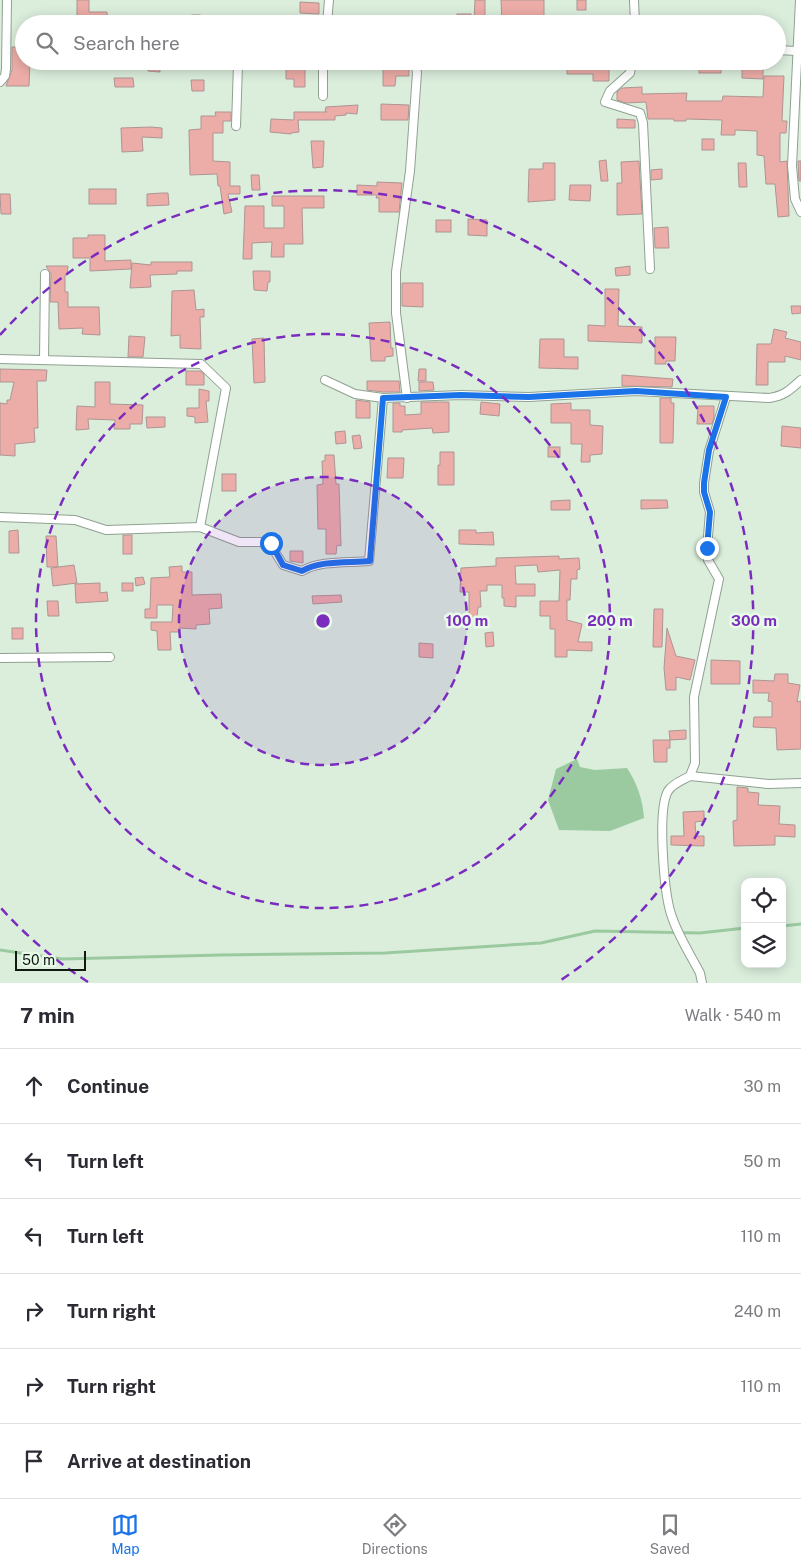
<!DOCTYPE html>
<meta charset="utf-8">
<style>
body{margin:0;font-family:"Public Sans",sans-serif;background:#f7f7f7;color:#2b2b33}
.controls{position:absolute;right:15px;bottom:15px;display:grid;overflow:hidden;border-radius:10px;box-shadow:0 2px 12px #0003}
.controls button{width:45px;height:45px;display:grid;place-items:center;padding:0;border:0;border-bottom:1px solid #e1e1e2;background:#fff;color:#2b2b33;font:25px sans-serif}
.scale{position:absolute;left:15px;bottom:12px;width:71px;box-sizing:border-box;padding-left:5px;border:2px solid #121812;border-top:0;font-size:14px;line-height:18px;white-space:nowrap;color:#121812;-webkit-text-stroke:4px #e8fbe9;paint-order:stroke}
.stop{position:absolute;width:15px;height:15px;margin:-11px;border:4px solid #1a73e8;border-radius:50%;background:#fff}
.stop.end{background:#1a73e8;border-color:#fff;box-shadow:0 1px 5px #0008}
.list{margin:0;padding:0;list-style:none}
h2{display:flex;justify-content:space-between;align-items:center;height:65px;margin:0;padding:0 20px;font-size:21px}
h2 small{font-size:16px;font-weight:400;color:#7c7c81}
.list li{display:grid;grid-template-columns:32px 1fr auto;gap:15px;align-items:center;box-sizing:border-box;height:75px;padding:0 20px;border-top:1px solid #e1e1e2}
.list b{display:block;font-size:19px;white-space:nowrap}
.list em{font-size:16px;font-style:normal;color:#7c7c81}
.icon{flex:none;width:28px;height:28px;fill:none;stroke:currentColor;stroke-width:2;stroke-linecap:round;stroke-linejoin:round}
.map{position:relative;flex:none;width:801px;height:983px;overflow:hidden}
.search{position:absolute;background:#fff;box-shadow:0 2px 12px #0003;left:15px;right:15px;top:15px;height:55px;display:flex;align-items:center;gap:12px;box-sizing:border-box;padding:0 18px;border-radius:28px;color:#7c7c81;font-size:19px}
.sheet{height:515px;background:#fff}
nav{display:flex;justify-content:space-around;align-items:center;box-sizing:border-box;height:70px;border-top:1px solid #e1e1e2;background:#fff;font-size:14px;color:#7c7c81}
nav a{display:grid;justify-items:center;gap:2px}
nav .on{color:#1a73e8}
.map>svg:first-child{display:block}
</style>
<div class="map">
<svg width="801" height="983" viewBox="0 0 801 983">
<rect width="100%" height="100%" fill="#dbeedc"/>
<path fill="#9ccaa0" d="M577,759L580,767L595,770L627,768C637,783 643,800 644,818L610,831L559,830L548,800L556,769Z"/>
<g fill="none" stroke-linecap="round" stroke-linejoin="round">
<g stroke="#9ccaa0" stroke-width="3">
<path d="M782,926L801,924"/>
<path d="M0,950L62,959L221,955L385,953L541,943L595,931L700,933L745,928"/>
</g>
</g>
<g fill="#ecaca7" stroke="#ae9593">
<path d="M77,0H89V12H107L108,24H77Z"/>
<path d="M475,0H485V20H474Z"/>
<path d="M501,0H544V24H502Z"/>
<rect x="577" y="0" width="9" height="10"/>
<path d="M300,2L319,3V14L300,13Z"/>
<rect x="457" y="14" width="14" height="10"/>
<rect x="192" y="15" width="8" height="9"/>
<path d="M12,47H24V61H30L29,86H6L12,70Z"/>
<rect x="461" y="61" width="23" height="8"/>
<path d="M567,61H609V81H593V74H567Z"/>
<rect x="639" y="61" width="34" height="8"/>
<rect x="699" y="61" width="22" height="12"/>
<path d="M742,61H763V79L742,78Z"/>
<path d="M148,62H160V72L148,71Z"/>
<path d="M383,68H409V76H396L395,86H383Z"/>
<path d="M286,69H305V87H294V79H286Z"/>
<path d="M764,76H784L782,121H787L786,133H780V162L787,161L789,216L778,217L775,184H766L764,156L757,155V131L735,130V135H721L722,120L686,119V121H674V119H648L646,102L626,103L617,100V92L622,88L642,87V94L687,93L686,101H722L723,96L763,97Z"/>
<path d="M114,78H133L134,87H115Z"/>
<path d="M191,80H204V91H192Z"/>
<path d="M381,104L409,105L408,120H381Z"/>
<path d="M358,105L357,114L346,113V115L335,116V120H298L299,132L291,133V134L270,132L271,119L294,120V112H327L325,111L326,107Z"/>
<path d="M215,112H231V121H223V133H213V161L230,162V186H240V194H228L232,212L224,214L220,186H218L217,174L190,175L189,130L201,129V116H216Z"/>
<path d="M617,119L635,120V128H617Z"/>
<path d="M151,127L162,128V138L142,137L143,151L122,152L121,128Z"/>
<rect x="702" y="139" width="12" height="11"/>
<path d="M311,141H324L323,167L313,168Z"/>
<path d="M606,160L608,181H601L599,161Z"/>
<path d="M639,161L642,214L617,215V183H622L621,162Z"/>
<path d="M798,161H801V181H799Z"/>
<path d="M543,163H555V200L528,202L529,169H543Z"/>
<path d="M738,163H746L747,187H739Z"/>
<path d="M662,169V179L651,180V170Z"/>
<path d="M251,175H259L260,190H252Z"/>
<path d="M377,182L402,183L399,212H379V198H376L377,195H357V185L377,186Z"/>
<path d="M570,185H591L590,201L569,200Z"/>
<rect x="89" y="189" width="27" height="15"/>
<path d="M162,193H168L169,205L147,206V194Z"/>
<path d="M0,194H10L11,214H1Z"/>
<path d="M272,196H324V208H302L303,244H284V257H271L272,242L252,243V259H243L245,206H264V228H284V206H272Z"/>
<path d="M468,219L487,220V236L468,235Z"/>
<rect x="436" y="220" width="15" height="12"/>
<path d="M668,227L669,248H655L654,228Z"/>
<path d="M88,235H105V261L131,260V269L90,271V258H73V238H88Z"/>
<path d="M151,262H192V271H177V274L150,275L151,287L130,288L132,263L151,265Z"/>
<path d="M46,266H68L67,275H65V292H68V307H99L100,335L82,334L83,328L59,329L58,302H50L51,274Z"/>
<path d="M630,266V275L616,276L615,268Z"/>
<path d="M253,271H270V282H268L267,291L254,290Z"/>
<path d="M402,283H423V307L402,306Z"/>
<path d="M605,289H619L618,326L642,327V343L588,341V325L605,326Z"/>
<path d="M194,290L196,310L204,309V317H200L201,349L180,348V335L171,336L172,291Z"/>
<path d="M791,306H801V313L792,314Z"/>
<path d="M390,322L391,348H393V356L385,357V361H371L369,323Z"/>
<path d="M774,329L787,332L785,338L801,342V360L785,356V362H768V385H756L757,344H771Z"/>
<path d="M129,336L145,337L143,357H128Z"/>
<path d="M655,337H676L675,361H666V364H655Z"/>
<path d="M264,338L265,382L254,383L252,339Z"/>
<path d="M540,339H564V357H578V369L539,368Z"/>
<path d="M0,369L47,370L46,381H37L38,428H34L35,442L15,444V456L0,455V403L7,404V400H10L14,382H0Z"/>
<path d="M419,369H426V381H418Z"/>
<path d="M186,371H200L204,374V385H186Z"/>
<path d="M622,375L673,379L672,387L622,386Z"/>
<path d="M367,381H399L400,392H383L367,390Z"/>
<path d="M95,382H110V404L143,405L142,424H130V429H114L115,420L88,419L89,429L76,430L77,406L95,407Z"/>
<path d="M419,382H433L434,390L419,391Z"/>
<path d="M199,389L209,391V401H206L208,422L195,423V417L187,416V408H199Z"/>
<path d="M660,398H671V403H674L673,443H660Z"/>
<path d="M356,400L370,402V418H356Z"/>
<path d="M421,402H449V432L433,433L432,428L402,430V432H393V403H400V406H405V415L421,414Z"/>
<path d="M481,402L500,404L499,416L480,414Z"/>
<path d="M571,403V410H590V425L603,426L602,454L590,455V462H581L582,444H571V423H551V404Z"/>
<path d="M698,406H714V417L712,424H697Z"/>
<path d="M146,417H165V427L147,428Z"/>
<path d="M782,426L801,428V448L781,446Z"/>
<path d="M345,431L346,443L336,444L335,432Z"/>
<path d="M360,435L362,448L354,449L352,436Z"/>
<rect x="548" y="447" width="12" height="10"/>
<path d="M440,452H454V485H438V465H440Z"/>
<path d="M325,455H334L336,484H339L341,546L337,545L336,554H326V529H318L317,485L323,484L322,461H325Z"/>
<path d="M388,458H404L403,478H387Z"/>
<rect x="222" y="474" width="14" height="17"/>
<path d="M570,500V510H551V501Z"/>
<path d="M641,500H667L668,508L641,509Z"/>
<path d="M18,530L19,553H9V531Z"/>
<path d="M459,530H476V533L493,532L494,545L459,544Z"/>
<rect x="123" y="535" width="9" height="19"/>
<path d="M46,536H56L58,567H47Z"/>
<path d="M290,551H303V563L290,561Z"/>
<path d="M559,556V559L579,558L580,569L577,570V579H571L570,600H567V620L582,624L578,642H592V651L567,650V657H555V629H550V616H540V601H559L560,570L538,572L537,565L515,566L516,584H535V596H516V607L504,606V598H502V585H487V591H480L481,607H478L477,618L469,617V592H460L461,568L496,566V558Z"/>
<path d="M74,565L77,583L53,586L51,568Z"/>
<path d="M182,566V572H192V595L221,594L222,608L209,609L210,624L196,625V629L179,628V632H170L171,650H158L157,631L151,630V622H172L173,605H157V618H145V609H150L151,578L170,577L169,567Z"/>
<path d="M143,577L145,584L136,586L135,578Z"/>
<path d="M100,583V593L107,592L108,601L76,603L75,584Z"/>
<rect x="122" y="583" width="11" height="8"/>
<path d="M341,595L342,602L313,604L312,596Z"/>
<path d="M47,601H58L59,616H48Z"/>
<path d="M654,609H663L662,647H653Z"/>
<rect x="12" y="628" width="11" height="11"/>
<path d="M667,628L676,656L695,660L690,680L676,677V690H666L664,668Z"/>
<path d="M493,632L494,646L486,647L485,633Z"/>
<path d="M419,643L433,644V658L419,657Z"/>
<path d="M711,660L740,661V684H711Z"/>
<path d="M775,674H788V683L800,685L797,702L801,701V749L777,750L776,728L753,727L754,717H772V702L768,701L769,693H753V680L774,681Z"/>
<path d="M686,730V739L670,740L669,731Z"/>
<path d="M653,740H670V748H667V762H654Z"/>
<path d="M737,787L748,788V792L759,793L758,805L780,806L779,824L795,825V837L775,836V845L734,846L733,821L737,820Z"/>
<path d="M704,811V821L695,822L696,836H704V846L671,845V836H684L683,812Z"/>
</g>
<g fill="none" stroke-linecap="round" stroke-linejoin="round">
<defs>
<g id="minor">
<path d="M634,0L635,24"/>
<path d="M800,0L792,166L795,199L801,212"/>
<path d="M327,24L329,0"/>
<path d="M777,50L797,51"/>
<path d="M632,61L630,73L610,91L605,102L640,113L643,123L650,269"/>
<path d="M195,62L238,64L323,61V96"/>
<path d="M0,82L5,76L6,69L7,0"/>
<path d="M236,126L238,64"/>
<path d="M0,359L201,364L226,388L200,527"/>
<path d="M44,360L45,274"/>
<path d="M325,380L355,394L383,398L461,395L529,397L636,391L769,398C784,396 790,390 801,380"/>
<path d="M407,398L396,313V272L410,171L417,73L415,61"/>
<path d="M0,517L75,520L106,530L200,527L239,542H269L283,565L302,571C320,560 349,563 369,561L383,398"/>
<path d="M0,658L110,657"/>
<path d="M690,776L768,784L801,783"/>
<path d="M702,983L700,973C690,954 677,934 671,914C664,892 657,810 668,791C673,783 683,780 690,776L695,763L694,697L719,579L708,560L707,548L710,512L704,492V483L709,451L726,397"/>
</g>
</defs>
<use href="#minor" stroke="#90a191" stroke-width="10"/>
<use href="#minor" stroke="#fff" stroke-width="8"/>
</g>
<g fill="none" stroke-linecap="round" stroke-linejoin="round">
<path stroke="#1a73e8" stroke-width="6" d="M271,543L283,565L302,571C320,560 349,563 370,561L383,398L461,395L529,397L636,391L726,397L709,450L704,483V492L710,512L707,548"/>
</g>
<circle cx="323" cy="621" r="144" fill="#7b2cbf" fill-opacity=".12"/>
<g fill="none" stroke="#7b2cbf" stroke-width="2.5" stroke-dasharray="9 6">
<circle cx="323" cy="621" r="144"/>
<circle cx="323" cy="621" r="287"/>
<path d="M88 982A431 431 0 0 1 0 907M0 335A431 431 0 1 1 558 982"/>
</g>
<circle cx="323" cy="621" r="8" fill="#7b2cbf" stroke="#e8fbe9" stroke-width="2.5"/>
<g font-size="15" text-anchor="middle" font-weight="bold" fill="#7b2cbf" stroke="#e8fbe9" stroke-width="5" stroke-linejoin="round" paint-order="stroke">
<text x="467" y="626">100 m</text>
<text x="610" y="626">200 m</text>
<text x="754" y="626">300 m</text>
</g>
</svg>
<div class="controls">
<button><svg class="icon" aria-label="locate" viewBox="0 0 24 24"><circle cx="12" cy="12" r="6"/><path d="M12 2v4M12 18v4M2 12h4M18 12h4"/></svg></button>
<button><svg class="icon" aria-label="layers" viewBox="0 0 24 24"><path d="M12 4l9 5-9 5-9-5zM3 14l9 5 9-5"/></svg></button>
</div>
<div class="scale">50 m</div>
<div class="stop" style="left:271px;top:543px"></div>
<div class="stop end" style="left:707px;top:548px"></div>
<div class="search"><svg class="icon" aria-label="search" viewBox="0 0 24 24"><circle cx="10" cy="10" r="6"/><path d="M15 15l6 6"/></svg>Search here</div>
</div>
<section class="sheet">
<h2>7 min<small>Walk · 540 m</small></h2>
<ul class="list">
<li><svg class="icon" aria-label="ahead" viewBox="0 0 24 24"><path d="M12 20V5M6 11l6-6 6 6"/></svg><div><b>Continue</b></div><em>30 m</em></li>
<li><svg class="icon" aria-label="left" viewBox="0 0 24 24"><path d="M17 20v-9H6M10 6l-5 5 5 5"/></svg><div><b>Turn left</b></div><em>50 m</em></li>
<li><svg class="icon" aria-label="left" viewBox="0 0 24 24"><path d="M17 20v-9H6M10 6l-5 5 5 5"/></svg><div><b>Turn left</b></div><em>110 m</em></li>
<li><svg class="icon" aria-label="right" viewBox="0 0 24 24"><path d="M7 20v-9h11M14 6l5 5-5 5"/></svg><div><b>Turn right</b></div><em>240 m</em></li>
<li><svg class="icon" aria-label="right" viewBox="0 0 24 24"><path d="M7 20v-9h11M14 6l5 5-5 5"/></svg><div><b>Turn right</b></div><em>110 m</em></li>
<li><svg class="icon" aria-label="arrive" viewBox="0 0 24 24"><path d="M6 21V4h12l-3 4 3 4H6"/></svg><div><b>Arrive at destination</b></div></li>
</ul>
</section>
<nav>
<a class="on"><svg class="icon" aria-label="map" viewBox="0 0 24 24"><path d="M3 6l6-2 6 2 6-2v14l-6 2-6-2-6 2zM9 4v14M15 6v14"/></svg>Map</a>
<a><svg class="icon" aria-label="directions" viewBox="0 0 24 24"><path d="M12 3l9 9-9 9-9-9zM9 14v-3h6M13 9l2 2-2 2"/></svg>Directions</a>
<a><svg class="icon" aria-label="saved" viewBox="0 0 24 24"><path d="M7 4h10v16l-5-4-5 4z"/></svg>Saved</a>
</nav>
